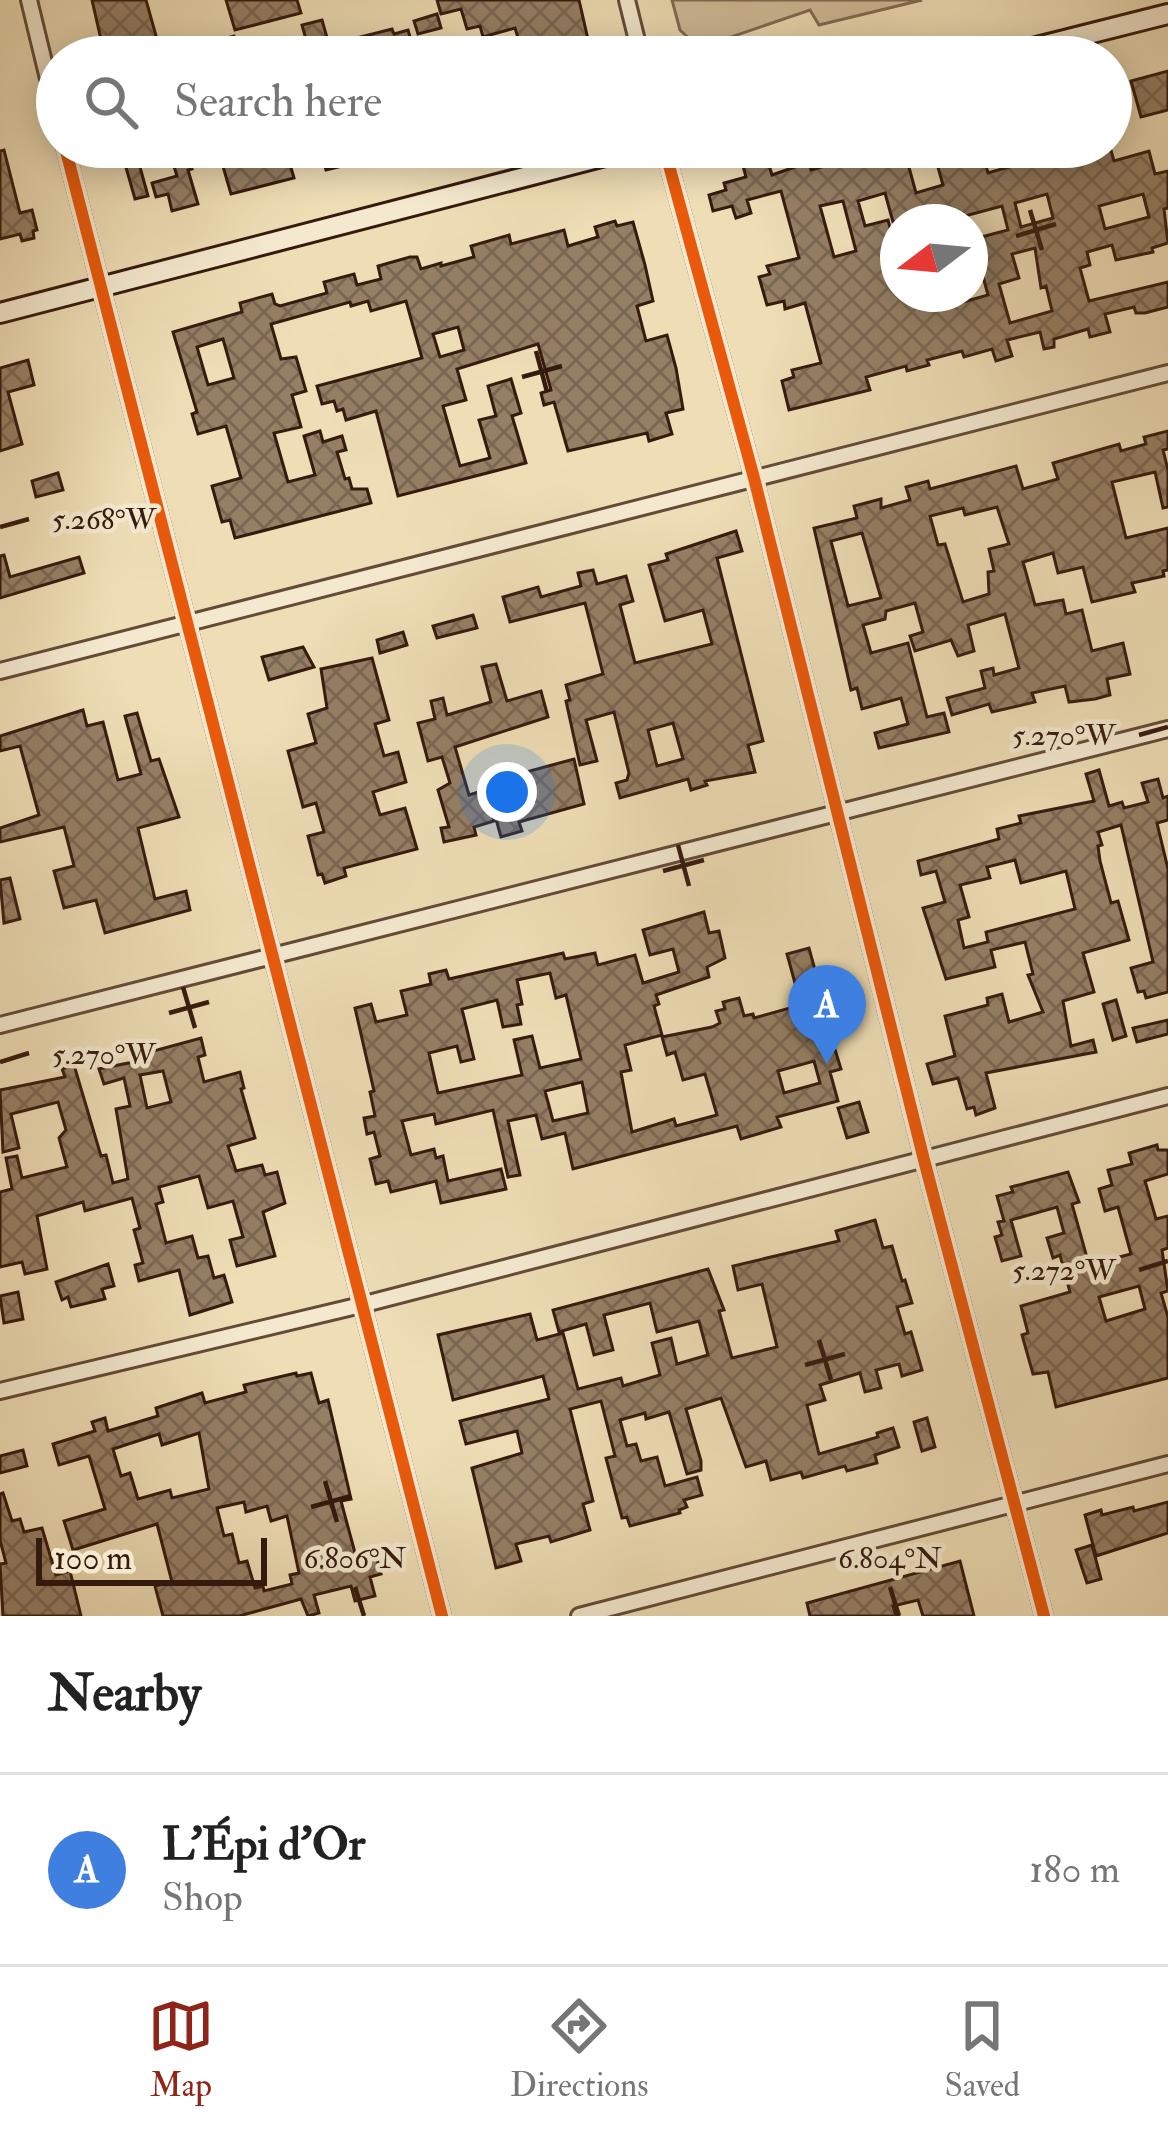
<!DOCTYPE html>
<meta charset="utf-8">
<style>
body{margin:0;font-family:"IM FELL Double Pica",serif;background:#f6f6f6;color:#222}
.compass{position:absolute;left:880px;top:204px;width:108px;height:108px;border-radius:50%;background:#fff;box-shadow:0 6px 30px #0003;rotate:254deg}
.scale{position:absolute;left:36px;bottom:30px;width:231px;box-sizing:border-box;padding-left:12px;border:6px solid #351a0e;border-top:0;font-size:33px;line-height:42px;white-space:nowrap;color:#351a0e;-webkit-text-stroke:9px #f4e9cf;paint-order:stroke}
.you{position:absolute;left:507px;top:792px;width:42px;height:42px;margin:-30px;border:9px solid #fff;border-radius:50%;background:#1a73e8;box-shadow:0 0 0 18px #1a73e833}
.badge{display:grid;place-items:center;width:78px;height:78px;border-radius:50%;background:#8f2418;color:#fff;font-size:39px;font-weight:700}
.pin{position:absolute;translate:-50% -99px;filter:drop-shadow(0 3px 6px #0008)}
.pin::after{content:'';position:absolute;top:63px;width:42px;height:36px;background:inherit;clip-path:polygon(0 0,100% 0,50% 100%)}
.list{margin:0;padding:0;list-style:none}
h2{display:flex;justify-content:space-between;align-items:center;height:156px;margin:0;padding:0 48px;font-size:51px}
h2 small{font-size:39px;font-weight:400;color:#767676}
.list li{display:grid;grid-template-columns:78px 1fr auto;gap:36px;align-items:center;box-sizing:border-box;height:192px;padding:0 48px;border-top:3px solid #e0e0e0}
.list b{display:block;font-size:45px;white-space:nowrap}
.list p{margin:0;font-size:39px;white-space:nowrap;color:#767676}
.list em{font-size:39px;font-style:normal;color:#767676}
.icon{flex:none;width:66px;height:66px;fill:none;stroke:currentColor;stroke-width:2;stroke-linecap:round;stroke-linejoin:round}
.map{position:relative;flex:none;width:1168px;height:1616px;overflow:hidden}
.search{position:absolute;background:#fff;box-shadow:0 6px 30px #0003;left:36px;right:36px;top:36px;height:132px;display:flex;align-items:center;gap:30px;box-sizing:border-box;padding:0 42px;border-radius:66px;color:#767676;font-size:45px}
.sheet{height:348px;background:#fff}
nav{display:flex;justify-content:space-around;align-items:center;box-sizing:border-box;height:168px;border-top:3px solid #e0e0e0;background:#fff;font-size:33px;color:#767676}
nav a{display:grid;justify-items:center;gap:6px}
nav .on{color:#8f2418}
.map>svg:first-child{display:block}
</style>
<div class="map">
<svg width="1168" height="1616" viewBox="0 0 1168 1616">
<defs>
<pattern id="building-cross-hatch" width="8" height="8" patternUnits="userSpaceOnUse" patternTransform="scale(3)"><rect width="8" height="8" fill="#957f65"/><path d="M0 0l8 8M0 8l8-8" fill="none" stroke="#7a6752"/></pattern>
</defs>
<rect width="100%" height="100%" fill="#eeddb5"/>
<filter id="stains"><feTurbulence type="fractalNoise" baseFrequency=".00167" numOctaves="4"/><feColorMatrix values="0 0 0 0 .2 0 0 0 0 .09 0 0 0 0 .02 0 0 0 .5 -.17"/></filter>
<radialGradient id="worn" r=".72"><stop offset=".6" stop-color="#630" stop-opacity="0"/><stop offset="1" stop-color="#630" stop-opacity=".3"/></radialGradient>
<path fill="#cfbc99" stroke="#826b54" stroke-width="3" d="M672,0H922L819,25L810,10L699,48L680,30Z"/>
<g fill="url(#building-cross-hatch)" stroke="#351a0e" stroke-width="3" fill-rule="evenodd">
<path d="M92,0H146L162,57H105Z"/>
<path d="M226,0H297L301,13L235,30Z"/>
<path d="M437,0H579L592,57H524L515,28L483,37L480,26L467,29L461,9L441,14Z"/>
<path d="M437,14L441,28L418,34L414,21Z"/>
<path d="M322,20L329,45L392,29L394,34L408,30L416,57H392L391,53L377,57H300V53L309,50L302,25Z"/>
<path d="M234,36L240,57H190V53L220,45L219,40Z"/>
<path d="M279,42L284,57H241L240,53Z"/>
<path d="M1168,71V110L1141,117L1131,81Z"/>
<path d="M168,147H285L294,178L231,194L220,156L191,164L192,169L188,170L198,204L172,211L168,194L156,197L152,183L177,176Z"/>
<path d="M359,147H400V152L326,170L322,156Z"/>
<path d="M860,147H981L988,173L1030,161L1026,147H1110L1114,161L1149,151L1155,174L1168,171V208L1164,209L1168,243L1152,248L1153,252L1116,260L1112,245L1087,252L1090,265L1080,268L1089,301L1168,282V307L1145,313H1136L1134,307L1105,314L1110,332L1090,337L1088,329L1054,339V347L1044,349L1040,332L1007,340L1012,356L996,361L992,349L964,357L962,351L927,360L929,365L907,371L906,366L866,377L870,390L789,410L782,381L794,377L792,370L821,363L805,303L785,309L784,301L767,305L759,277L770,274L767,266L799,258L781,191L747,200L751,213L736,218L732,206L713,211L709,195L726,190L724,183L746,177L742,162L766,155L772,175L809,162L811,170L862,156ZM934,153L943,185L916,193L907,160ZM885,193L893,222H963L961,217L1002,206L1008,230L970,240V256L977,254L988,295L960,303L957,294H898L897,255L888,220L865,226L858,201ZM1047,194L1053,218L1021,227L1015,203ZM1143,194L1149,217L1105,229L1099,206ZM843,201L856,251L834,257L820,206ZM1035,248L1041,288L1046,286L1052,311L1010,323L999,284L1019,278L1012,254Z"/>
<path d="M4,150L20,213L32,210L37,230L33,231L34,238L22,241L20,234L0,239V151Z"/>
<path d="M138,160L148,196L135,199L125,164Z"/>
<path d="M615,221L617,226L633,222L645,265L653,301L637,306L646,341L667,335L676,368L683,409L666,413L672,434L649,441L647,433L568,451L554,402L544,405L541,393L551,390L538,344L457,369L466,400L443,406L460,466L490,458L479,420L496,416L488,386L511,379L521,413L512,416L526,463L398,496L376,411L346,420L343,409L337,411L334,401L322,404L317,386L422,358L406,301L371,311L368,301L351,306L350,302L271,324L281,359L296,357L306,391L292,395L301,427L274,433L288,482L315,475L304,436L320,431L323,442L342,436L346,450L337,452L345,479L349,478L352,489H367L371,503L235,538L230,520L222,522L212,486L241,478L226,426L198,434L192,414L197,412L173,332L242,312L240,303L272,294L275,304L280,306L327,293L324,282L354,274L357,285L381,279L378,266L410,257H417L421,269L441,263V266L474,257L471,246L509,235L511,244L564,230L568,246L598,237L595,227ZM458,327L464,350L440,357L433,334ZM223,339L234,378L208,385L197,347Z"/>
<path d="M28,360L34,385L8,392L22,444L0,451V368Z"/>
<path d="M1168,431V449L1163,450L1168,470V507L1163,508L1155,472L1112,482L1126,538L1168,528V570L1163,571L1164,576L1132,583L1135,592L1092,602L1083,567L1058,573L1053,553L1023,562L1035,605L1063,600L1066,614L1082,610L1092,651L1123,643L1130,674L1107,679L1110,695L1095,699L1069,702L1065,686L1032,693L1035,702L992,712L989,704L952,715L947,698L985,688L981,671L993,668L994,675L1019,668L1005,614L968,625L974,651L958,656L951,640L915,651L910,636L923,632L915,603L886,611L885,619L863,625L871,653L908,643L927,717L944,713L949,732L879,748L875,733L908,724L901,698L862,709L857,688L851,690L814,528L857,518L854,506L881,499V508L910,500L906,487L928,481L930,489L1016,466L1023,489L1058,479L1053,463L1119,444L1121,451L1146,444L1144,437ZM997,507L1009,544L989,549L994,571L988,572L989,594L963,602L945,544L938,545L930,516L963,508L965,515ZM862,533L881,598L848,606L831,541Z"/>
<path d="M58,473L63,490L36,497L32,481Z"/>
<path d="M736,531L742,551L717,558L763,741L748,745L755,772L705,781L707,785L691,790L688,779L620,798L616,783L627,780L629,773L614,712L586,720L597,761L580,765L566,701L570,700L566,685L603,674L585,603L510,622L503,597L538,587L541,597L581,586L578,573L593,570L597,584L626,576L633,601L620,605L635,663L712,644L703,610L665,621L649,565L668,560L666,554ZM673,723L683,759L657,766L648,730Z"/>
<path d="M4,555L10,577L79,557L84,573L0,598V556Z"/>
<path d="M473,615L477,628L437,638L433,626Z"/>
<path d="M403,632L407,645L380,653L377,640Z"/>
<path d="M303,647L314,667L269,680L262,657Z"/>
<path d="M372,658L389,720L375,724L384,756L398,752L406,782L373,792L380,815L405,808L417,849L344,868L346,876L325,883L322,874L318,875L308,836L324,832L316,803L303,807L288,751L316,743L308,714L327,708L321,669Z"/>
<path d="M496,664L507,701L541,691L548,717L455,747L469,795L485,790L494,821L474,827L476,835L444,842L441,828L449,827L438,790L450,783L442,757L428,761L418,723L435,719L431,701L443,698L447,715L491,702L482,667Z"/>
<path d="M83,710L87,726L103,722L118,780L141,774L125,716L137,713L151,761L159,759L179,817L138,828L155,899L186,891L190,910L105,933L96,900L64,908L54,871L74,866L64,827L0,842V828L39,815L20,746L0,751V736Z"/>
<path d="M574,759L584,804L519,822L522,831L501,837L494,812L534,801L526,772Z"/>
<path d="M1099,770L1109,806L1122,802L1124,808L1148,802L1142,783L1158,779L1163,798L1168,796V820L1157,823L1168,869V992L1146,998L1144,991L1138,992L1131,968L1153,962L1121,825L1098,832L1102,845L1098,846L1100,861L1111,903L1118,901L1129,940L1083,953L1094,992L1063,1001L1071,1046L1093,1040L1096,1052L986,1073L995,1108L976,1115L974,1107L967,1109L958,1078L933,1084L927,1064L955,1056L945,1016L988,1005L987,998L1002,994L1009,1022L1043,1012L1028,975L1033,974L1025,942L991,950L995,967L946,979L923,908L945,902L936,871L921,875L918,861L999,839L997,829L1021,823L1019,816L1094,801L1086,774ZM1015,860L1021,883L1066,871L1075,909L986,932L988,942L964,948L958,920L969,917L960,885L990,878L987,867Z"/>
<path d="M10,878L20,919L4,923L0,880Z"/>
<path d="M704,912L709,933L719,931L725,958L707,967L709,977L656,995L659,1004L654,1006L662,1035L625,1045L631,1070L621,1072L632,1132L674,1119L676,1126L717,1115L705,1074L683,1080L675,1052L667,1055L662,1037L712,1027L720,1023L716,1011L725,1009L723,1002L739,998L744,1016L753,1014L754,1018L801,1005L787,954L809,948L815,970L811,972L841,1069L830,1072L838,1101L777,1117L781,1127L741,1139L737,1126L573,1169L565,1133L542,1139L536,1115L508,1121L520,1175L508,1177L493,1110L436,1124L434,1114L402,1121L411,1155L434,1149L436,1158L443,1156L448,1181L501,1169L506,1189L441,1203L436,1181L391,1192L388,1181L376,1184L370,1159L380,1156L374,1132L367,1134L364,1118L375,1116L370,1092L374,1091L355,1008L371,1004L376,1022L407,1015L401,991L431,984L429,974L446,970L449,979L563,953L565,959L595,953L598,965L635,955L643,983L679,972L673,949L650,955L643,930ZM550,973L556,998L566,995L581,1059L540,1068L532,1036L514,1040L522,1075L438,1093L429,1053L457,1046L461,1062L474,1059L462,1009L497,1000L503,1027L521,1024L517,1005L522,1004L517,980ZM814,1061L820,1083L784,1093L778,1071ZM582,1082L588,1113L553,1121L545,1091Z"/>
<path d="M1116,1000L1126,1036L1113,1040L1103,1004Z"/>
<path d="M1168,1020V1034L1137,1042L1133,1028Z"/>
<path d="M201,1038L205,1055L198,1057L204,1082L240,1072L244,1088L241,1089L255,1138L228,1146L236,1171L262,1165L265,1175L277,1172L285,1203L263,1212L275,1256L237,1266L230,1240L243,1237L233,1201L208,1208L199,1176L159,1187L163,1202L156,1204L166,1243L192,1236L198,1258L208,1256L214,1278L224,1275L232,1302L190,1315L179,1270L139,1281L135,1265L143,1263L134,1230L140,1228L132,1198L85,1211L83,1202L37,1216L47,1269L25,1274L22,1262L0,1267V1192L12,1189L6,1158L17,1156L22,1178L67,1167L59,1138L66,1130L58,1102L11,1114L19,1148L3,1152L0,1090L65,1077L62,1069L74,1065L101,1156L106,1155L113,1183L128,1179L116,1109L130,1106L124,1078L104,1084L99,1069L148,1059L146,1053ZM163,1071L171,1102L147,1108L140,1075Z"/>
<path d="M859,1102L868,1132L847,1138L838,1108Z"/>
<path d="M1157,1145L1158,1150H1168V1174L1145,1181L1156,1219L1168,1216V1248L1162,1250L1168,1291L1161,1293L1168,1317V1378L1056,1407L1048,1372L1033,1374L1022,1335L1028,1333L1021,1306L1070,1292L1060,1255L1053,1258L1047,1238L1064,1233L1057,1207L1011,1220L1021,1256L1002,1261L995,1237L1002,1235L998,1222L1004,1221L997,1196L1013,1192L1011,1187L1068,1172L1079,1202L1072,1204L1089,1265L1131,1254L1118,1207L1105,1211L1099,1189L1112,1185L1108,1170L1132,1164L1129,1153ZM1139,1286L1145,1309L1106,1321L1099,1297Z"/>
<path d="M875,1220L883,1248L892,1246L902,1281L905,1280L912,1303L897,1307L905,1334L911,1332L922,1370L902,1376L899,1364L876,1370L881,1388L865,1392L860,1373L820,1385L825,1400L807,1405L819,1454L878,1437L877,1433L893,1428L899,1447L875,1455L877,1463L847,1471L845,1466L803,1478L801,1472L771,1480L766,1461L746,1467L721,1398L686,1409L701,1461V1470L687,1474L669,1412L646,1419L645,1413L620,1420L627,1446L636,1444L641,1461L657,1457L665,1486L697,1477L702,1495L684,1500L687,1507L679,1510L680,1513L630,1526L627,1517L622,1518L606,1458L615,1456L601,1401L570,1409L593,1501L583,1504L590,1530L551,1542L549,1536L516,1544L521,1561L496,1568L472,1468L522,1453L517,1431L466,1444L460,1421L549,1399L543,1376L453,1400L438,1335L530,1314L537,1340L563,1333L578,1389L621,1378L623,1386L660,1375L652,1343L671,1338L677,1364L708,1355L699,1321L657,1332L650,1303L604,1315L613,1350L594,1355L586,1324L559,1332L553,1310L708,1269L724,1310L719,1311L732,1358L777,1347L762,1284L738,1290L733,1266L839,1241L836,1231Z"/>
<path d="M108,1264L114,1286L102,1289L105,1299L71,1307L68,1297L62,1300L56,1282Z"/>
<path d="M18,1292L23,1319L4,1323L0,1296Z"/>
<path d="M296,1373L297,1376L311,1373L319,1403L328,1400L351,1499L341,1501L358,1564L377,1559L381,1574L370,1577L375,1596L355,1601L351,1586L314,1595L319,1613L308,1616L301,1599L239,1616H163L155,1586L172,1582L157,1524L73,1550L64,1521L105,1509L89,1456L59,1465L53,1444L95,1431L92,1422L105,1418L108,1431L158,1416L156,1408L202,1393L205,1403L246,1392L244,1385ZM199,1433L209,1489L172,1498L170,1490L138,1499L130,1473L121,1476L113,1449L159,1434L162,1445ZM244,1502L246,1512L267,1506L271,1521L287,1516L299,1573L290,1575L292,1584L264,1591L263,1586L255,1588L247,1561L239,1563L232,1534L224,1536L217,1508Z"/>
<path d="M927,1418L935,1447L922,1451L914,1422Z"/>
<path d="M23,1450L27,1466L0,1473V1456Z"/>
<path d="M3,1493L12,1521L20,1519L24,1532L42,1528L56,1575L70,1571L81,1616H3L0,1564L6,1563L0,1540V1494Z"/>
<path d="M1168,1502V1533L1096,1556L1085,1515L1101,1510L1102,1515L1133,1507L1134,1511Z"/>
<path d="M1092,1545L1101,1579L1087,1583L1076,1550Z"/>
<path d="M960,1561L974,1616H923L918,1600L893,1606L896,1616H810L807,1603Z"/>
</g>
<g fill="none" stroke-linecap="round" stroke-linejoin="round">
<defs>
<g id="street">
<path d="M29,0L57,116"/>
<path d="M627,0L641,57"/>
<path d="M65,147L442,1616"/>
<path d="M664,147L754,478L924,1160L1044,1616"/>
<path d="M0,671L1168,373"/>
<path d="M0,1025L1168,729"/>
<path d="M0,1391L361,1305L1168,1096"/>
<path d="M579,1616L1168,1464"/>
</g>
<g id="secondary">
<path d="M997,57L1168,14"/>
<path d="M0,313L640,147"/>
</g>
</defs>
<use href="#street" stroke="#634b38" stroke-width="20"/>
<use href="#secondary" stroke="#351a0e" stroke-width="24"/>
<use href="#street" stroke="#f4e9cf" stroke-width="14"/>
<use href="#secondary" stroke="#f4e9cf" stroke-width="18"/>
<defs>
<g id="cycleway">
<path d="M65,147L442,1616"/>
<path d="M664,147L754,478L924,1160L1044,1616"/>
</g>
</defs>
<use href="#cycleway" stroke="#f4e9cf" stroke-width="20"/>
<use href="#cycleway" stroke="#e8590c" stroke-width="12"/>
</g>
<path fill="none" stroke="#351a0e" stroke-width="4.5" d="M1030,210L1042,250M1016,236L1056,224M536,351L547,392M522,377L562,366M0,527L29,519M1139,735L1168,727M678,845L689,886M663,871L704,860M183,987L195,1028M169,1013L209,1002M0,1062L29,1053M1139,1270L1168,1261M819,1340L831,1380M805,1365L845,1354M325,1481L337,1522M311,1507L351,1496M355,1587L364,1616M890,1587L899,1616"/>
<g font-size="30" text-anchor="middle" fill="#351a0e" stroke="#f4e9cf" stroke-width="9" stroke-linejoin="round" paint-order="stroke">
<text x="104" y="529">5.268°W</text>
<text x="1064" y="745">5.270°W</text>
<text x="104" y="1064">5.270°W</text>
<text x="1064" y="1280">5.272°W</text>
<text x="355" y="1568">6.806°N</text>
<text x="890" y="1568">6.804°N</text>
</g>
<rect width="100%" height="100%" filter="url(#stains)"/>
<rect width="100%" height="100%" fill="url(#worn)"/>
</svg>
<svg class="compass" viewBox="-18 -18 36 36"><path d="M0-13l5 13h-10z" fill="#e53935"/><path d="M0 13l5-13h-10z" fill="#767676"/></svg>
<div class="scale">100 m</div>
<div class="you"></div>
<div class="pin badge" style="left:827px;top:1064px;background:#3f7fe0">A</div>
<div class="search"><svg class="icon" aria-label="search" viewBox="0 0 24 24"><circle cx="10" cy="10" r="6"/><path d="M15 15l6 6"/></svg>Search here</div>
</div>
<section class="sheet">
<h2>Nearby<small></small></h2>
<ul class="list">
<li><span class="badge" style="background:#3f7fe0">A</span><div><b>L'Épi d'Or</b><p>Shop</p></div><em>180 m</em></li>
</ul>
</section>
<nav>
<a class="on"><svg class="icon" aria-label="map" viewBox="0 0 24 24"><path d="M3 6l6-2 6 2 6-2v14l-6 2-6-2-6 2zM9 4v14M15 6v14"/></svg>Map</a>
<a><svg class="icon" aria-label="directions" viewBox="0 0 24 24"><path d="M12 3l9 9-9 9-9-9zM9 14v-3h6M13 9l2 2-2 2"/></svg>Directions</a>
<a><svg class="icon" aria-label="saved" viewBox="0 0 24 24"><path d="M7 4h10v16l-5-4-5 4z"/></svg>Saved</a>
</nav>
